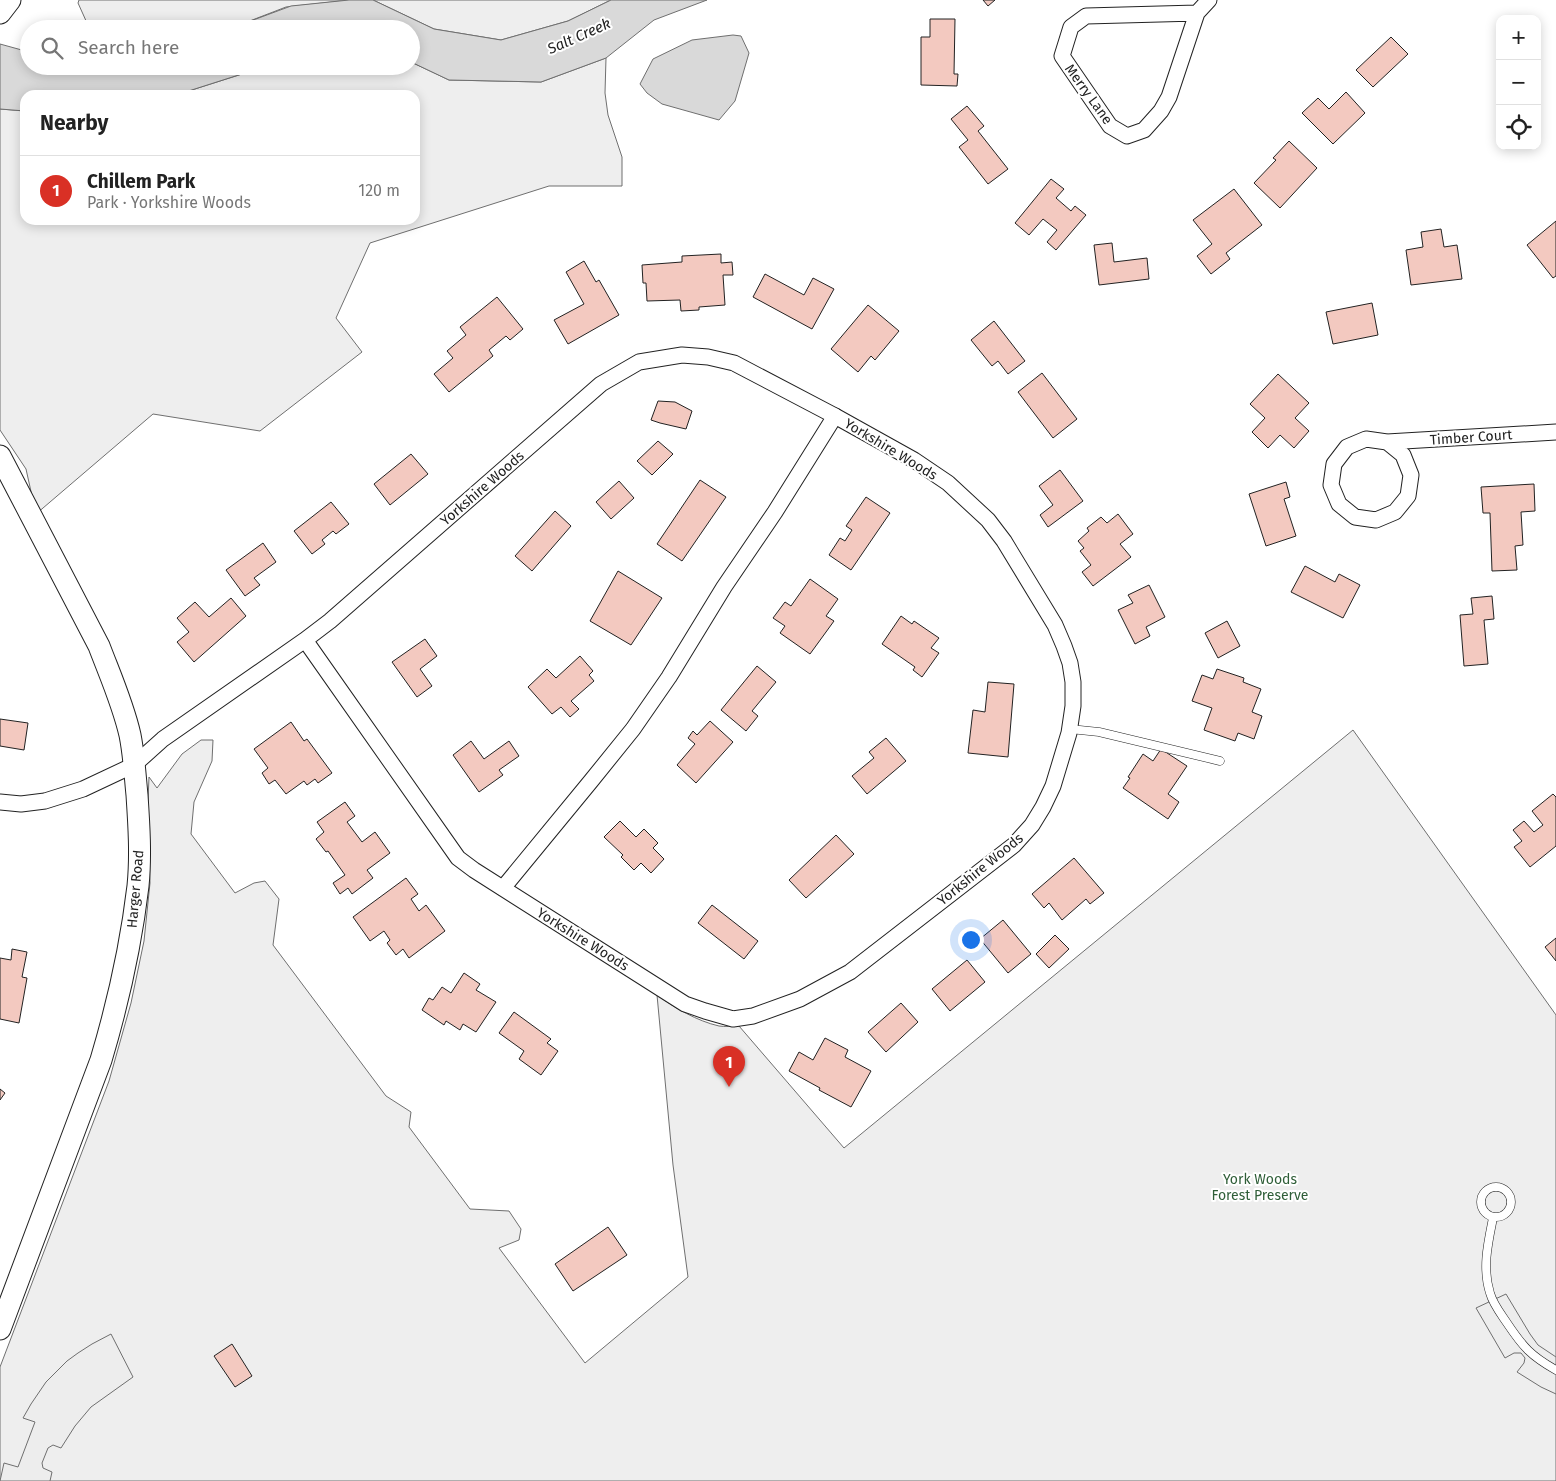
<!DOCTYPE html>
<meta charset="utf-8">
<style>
body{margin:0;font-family:"Fira Sans",sans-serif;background:#f2f2f2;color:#222}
.controls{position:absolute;right:15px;top:15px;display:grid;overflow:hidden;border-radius:10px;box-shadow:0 2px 12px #0003}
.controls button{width:45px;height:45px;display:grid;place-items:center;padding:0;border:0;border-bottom:1px solid #e0e0e0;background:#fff;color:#222;font:25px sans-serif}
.you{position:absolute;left:970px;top:939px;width:18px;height:18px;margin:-12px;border:4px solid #fff;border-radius:50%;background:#1a73e8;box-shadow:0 0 0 8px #1a73e833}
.badge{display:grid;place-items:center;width:32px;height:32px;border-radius:50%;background:#d93025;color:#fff;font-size:16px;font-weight:700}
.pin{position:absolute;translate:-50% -41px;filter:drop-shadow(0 1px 2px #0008)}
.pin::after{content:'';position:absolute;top:26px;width:18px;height:15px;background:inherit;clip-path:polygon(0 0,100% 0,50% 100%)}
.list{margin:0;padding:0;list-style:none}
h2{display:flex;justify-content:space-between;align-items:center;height:65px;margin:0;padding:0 20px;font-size:21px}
h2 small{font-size:16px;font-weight:400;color:#767676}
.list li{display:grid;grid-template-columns:32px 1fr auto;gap:15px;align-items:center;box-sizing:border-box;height:70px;padding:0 20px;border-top:1px solid #e0e0e0}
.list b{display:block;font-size:19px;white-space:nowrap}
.list p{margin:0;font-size:16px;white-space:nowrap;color:#767676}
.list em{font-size:16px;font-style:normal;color:#767676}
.icon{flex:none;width:28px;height:28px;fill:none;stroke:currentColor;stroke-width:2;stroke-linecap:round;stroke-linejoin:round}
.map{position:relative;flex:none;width:1556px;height:1481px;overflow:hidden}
.search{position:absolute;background:#fff;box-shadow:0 2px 12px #0003;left:20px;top:20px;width:400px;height:55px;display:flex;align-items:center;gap:12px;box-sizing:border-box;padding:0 18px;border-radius:28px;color:#767676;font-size:19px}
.panel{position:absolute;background:#fff;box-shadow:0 2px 12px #0003;left:20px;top:90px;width:400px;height:135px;border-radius:15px}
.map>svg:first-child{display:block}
</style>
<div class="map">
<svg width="1556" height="1481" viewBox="0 0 1556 1481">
<rect width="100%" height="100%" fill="#fff"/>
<g fill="#eee" stroke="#6f6f6f">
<path d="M79,0H350L286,7L229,29H96L87,23L78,3Z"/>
<path d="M373,0H611L568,21L501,40L434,29Z"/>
<path d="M606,58L605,93L608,115L622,157V186H549L370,243L336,318L362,352L260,431L153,414L36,514L26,469L0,430V109L25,111V220H415V95H176L267,66H411V62L449,80L541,82Z"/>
<path d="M1353,730L1556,1015V1481H0V1367L109,1081L131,1003L144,941L150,883L148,800L149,777L157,788L182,754L201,740H213L212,761L194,802L191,834L235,893L254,883L265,881L279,899L273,945L386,1096L411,1112L409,1127L470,1209L509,1211L521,1229L519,1240L499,1248L585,1363L688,1277L673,1165L657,995C675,1008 697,1021 719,1026C725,1027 732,1026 739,1026L844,1148Z"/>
</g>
<g fill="#ededed" stroke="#6f6f6f">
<path d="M1506,1294L1530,1334L1538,1345L1556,1357V1394L1541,1387L1517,1372L1524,1363L1525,1358L1521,1353H1514L1505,1358L1476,1308Z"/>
<path d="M111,1334L133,1377L91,1407L75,1426L61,1448L53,1445L48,1448L42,1463L43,1468L52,1472L50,1481H0L4,1463L18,1467L35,1422L23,1418L31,1404L46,1382L67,1361L78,1353L92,1344Z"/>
</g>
<g fill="#d9d9d9" stroke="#6f6f6f">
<path d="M349,0H373L434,29L501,40L568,21L611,0H707L654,20L606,58L541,82L449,80L411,62V29H229L291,6Z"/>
<path d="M733,35L741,36L749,53L735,101L719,120L662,104L647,93L640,84L653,59L692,40Z"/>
<path d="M0,44L29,52V66H267L176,95H25V111L0,109Z"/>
</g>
<g fill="#f3c9c0" stroke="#222">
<path d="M983,0H995L988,6Z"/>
<path d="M930,19H955L954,74H958L957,86L921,85V37H930Z"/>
<path d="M1391,37L1408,54L1373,87L1356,70Z"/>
<path d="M1346,92L1365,113L1333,144L1302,113L1318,98L1329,109Z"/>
<path d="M967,106L984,126L978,131L1008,169L988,184L959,147L968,140L951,119Z"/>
<path d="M1289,141L1317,168L1280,208L1254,183L1276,160L1273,158Z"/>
<path d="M1051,179L1064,189L1056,198L1071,211L1075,206L1086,215L1056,250L1047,242L1057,230L1043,219L1029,235L1015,223Z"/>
<path d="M1234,189L1262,225L1226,253L1230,259L1211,274L1197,256L1212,244L1193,220Z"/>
<path d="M1556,221V276L1553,278L1527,245Z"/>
<path d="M1441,229L1444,247L1457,245L1462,279L1411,285L1406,250L1423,247L1421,232Z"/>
<path d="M1112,243L1114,262L1147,258L1149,279L1099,285L1094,245Z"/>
<path d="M721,254V263L732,262L733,275H723L725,305L699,307V310L681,311L680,300L647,301L646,283H643L642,265L682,262V256Z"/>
<path d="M584,261L596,282L599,280L619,315L568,344L554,320L584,304L566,272Z"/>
<path d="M765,274L804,295L813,278L834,289L812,329L753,297Z"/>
<path d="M497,297L523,329L510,340L506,336L489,350L493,356L449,392L434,374L453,358L447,351L466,335L460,327Z"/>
<path d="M1372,303L1378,335L1333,344L1326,312Z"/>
<path d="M868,305L899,331L875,360L871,356L858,372L831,349Z"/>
<path d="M994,321L1025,361L1008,374L998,361L992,366L971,340Z"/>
<path d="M1042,373L1077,419L1053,438L1018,392Z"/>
<path d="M1278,374L1309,403L1295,418L1309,431L1294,448L1280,435L1268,448L1252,432L1265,418L1250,404Z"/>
<path d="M658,401L675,402L692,411L686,429L660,423L651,420Z"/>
<path d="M658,441L673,454L652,475L637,461Z"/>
<path d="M411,454L428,474L390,505L374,484Z"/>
<path d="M1060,470L1083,501L1048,527L1040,515L1053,505L1039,486Z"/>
<path d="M700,480L726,497L682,561L657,544Z"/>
<path d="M619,481L634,498L611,519L596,502Z"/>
<path d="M1286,482L1290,497L1284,499L1296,536L1266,546L1249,494Z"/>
<path d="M1534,484L1535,511L1521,512L1523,545L1515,546L1517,570L1492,571L1490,513H1483L1481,487Z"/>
<path d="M866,497L890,513L851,570L829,555L840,538L845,541L852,530L846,526Z"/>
<path d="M331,502L349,524L336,534L333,531L322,540L325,544L312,554L294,531Z"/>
<path d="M555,511L571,526L532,571L515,556Z"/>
<path d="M1118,514L1133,534L1120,544L1131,557L1093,586L1082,572L1091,565L1080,551L1084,548L1078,541L1089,531L1087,528L1101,517L1107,523Z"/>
<path d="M263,543L276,562L254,578L260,585L245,596L226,570Z"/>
<path d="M1305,566L1335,582L1339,574L1360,585L1343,618L1291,592Z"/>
<path d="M618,571L662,598L631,645L590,621Z"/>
<path d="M810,579L838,599L826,616L834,621L810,654L780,633L785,626L773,618L785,602L791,606Z"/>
<path d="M1149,585L1165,617L1146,627L1150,636L1135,644L1118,610L1133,603L1128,595Z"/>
<path d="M1492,596L1494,619L1484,620L1488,664L1464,666L1460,615L1473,614L1471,598Z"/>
<path d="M231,598L246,616L194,662L177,642L189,632L177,618L195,602L209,617Z"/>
<path d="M901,616L912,624L914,621L939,638L931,648L939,653L922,677L913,670L915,667L882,644Z"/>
<path d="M1227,621L1240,646L1218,658L1205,633Z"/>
<path d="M425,639L437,656L420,669L432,686L417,697L392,662Z"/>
<path d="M580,656L593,671L589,675L594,681L571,701L579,709L570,717L561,707L552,714L528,687L547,669L556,678Z"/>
<path d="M757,666L776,682L752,711L758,716L746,731L721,710Z"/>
<path d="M1217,669L1244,678L1243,682L1261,689L1252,712L1262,716L1254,739L1238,733L1235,741L1204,730L1212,708L1192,701L1202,675L1213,679Z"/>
<path d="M988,682L1014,684L1008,757L968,753L973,710L985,712Z"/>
<path d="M0,719L28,723L24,750L0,746Z"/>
<path d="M710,721L733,742L696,783L677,765L695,744L688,738L693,731L697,735Z"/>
<path d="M291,722L304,741L307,739L332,773L318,783L315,779L307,785L304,781L286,794L275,780L269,784L262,773L268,768L254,749Z"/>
<path d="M886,738L906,761L867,794L852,776L874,758L869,752Z"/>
<path d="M471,741L484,759L509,741L519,756L499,770L503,775L479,792L453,755Z"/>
<path d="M1161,749L1187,766L1168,794L1179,802L1168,819L1123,788L1130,778L1128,777L1143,754L1153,761Z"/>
<path d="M1553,794L1556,797V846L1530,867L1514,847L1522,841L1513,830L1524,821L1534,832L1543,825L1532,811Z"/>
<path d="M345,802L355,816L347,822L362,842L375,832L390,853L367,870L373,878L352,894L348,888L340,894L333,883L345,875L328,851L326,852L316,839L324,832L317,822Z"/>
<path d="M620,821L636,837L644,829L658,843L653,848L664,859L651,873L641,863L634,870L621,857L623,855L604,837Z"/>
<path d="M836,835L854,854L806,898L789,880Z"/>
<path d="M1074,858L1104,893L1090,904L1086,899L1062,920L1049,903L1044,908L1032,894Z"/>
<path d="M406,878L418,894L411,899L419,911L426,905L445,931L409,958L403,949L396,955L387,943L390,940L384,931L370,941L353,917Z"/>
<path d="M712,905L758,941L744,959L698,923Z"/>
<path d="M1003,920L1031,954L1008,973L980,939Z"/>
<path d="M1055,935L1069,949L1049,968L1036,954Z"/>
<path d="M1556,938V961L1545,947Z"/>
<path d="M12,949L27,952L22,977L27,978L19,1023L0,1019V958L11,960Z"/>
<path d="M967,960L985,982L950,1011L932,989Z"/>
<path d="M464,973L480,984L476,990L496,1002L476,1032L463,1024L460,1030L446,1021L444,1025L422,1010L429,998L433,1000L442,987L451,993Z"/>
<path d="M901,1003L918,1022L886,1052L868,1032Z"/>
<path d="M514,1012L551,1039L547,1043L558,1051L541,1075L519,1059L524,1051L499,1033Z"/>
<path d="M825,1038L848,1050L845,1057L871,1071L851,1107L819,1090L820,1088L789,1071L799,1052L813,1060Z"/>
<path d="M0,1089L5,1093L0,1100Z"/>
<path d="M608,1227L627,1255L573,1291L555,1264Z"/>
<path d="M232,1344L252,1376L235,1387L214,1356Z"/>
</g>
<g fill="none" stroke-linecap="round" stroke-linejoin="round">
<defs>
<g id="lane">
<path d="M1070,729L1099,732L1220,761"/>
<circle cx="1496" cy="1202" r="15"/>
<path d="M1493,1218C1488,1243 1482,1268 1490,1293C1493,1304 1501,1314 1507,1323C1523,1347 1531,1356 1556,1370"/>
</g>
<g id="street">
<path d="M1197,13L1086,16L1071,27L1062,56L1110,126L1127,136L1144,130L1161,111L1169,97L1197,13L1209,0"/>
<path d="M1387,442L1403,455L1411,475L1408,496L1395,512L1376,520L1355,517L1339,504L1331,485L1334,464L1347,447L1366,439L1387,442L1556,432"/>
<path d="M0,802L21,804L45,801L83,789L134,765L163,739L305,640L330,621L601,384L639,362L682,355L708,357L734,363L835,416L914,460L948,483L988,520L1004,541L1055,625L1064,646L1070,663L1073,682V706L1069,733L1053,786L1043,807L1032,825L1014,845L850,972L800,999L753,1016L733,1019L705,1011L685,1004L474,870L458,858L305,640"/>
<path d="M503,888L591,781L633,729L669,677L724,587L775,512L835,416"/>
</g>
<g id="secondary">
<path d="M0,13L10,0"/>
<path d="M0,456L99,646C110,675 123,704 130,735C134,755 135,775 137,795C139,825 141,856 138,886C131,945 118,1003 101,1060L0,1329"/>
</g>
</defs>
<use href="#lane" stroke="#222" stroke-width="9"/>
<use href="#street" stroke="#222" stroke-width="17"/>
<use href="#secondary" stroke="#222" stroke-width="23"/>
<use href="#lane" stroke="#fff" stroke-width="8"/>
<use href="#street" stroke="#fff" stroke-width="15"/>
<use href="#secondary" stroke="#fff" stroke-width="21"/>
</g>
<g text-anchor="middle" stroke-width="4" stroke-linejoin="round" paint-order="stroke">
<g font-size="14" fill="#222" stroke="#fff">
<text transform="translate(1089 94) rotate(54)" y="5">Merry Lane</text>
<text transform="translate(1471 437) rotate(-4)" y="5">Timber Court</text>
<text transform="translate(891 449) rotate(31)" y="5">Yorkshire Woods</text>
<text transform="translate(482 488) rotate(-41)" y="5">Yorkshire Woods</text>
<text transform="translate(980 869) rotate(-39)" y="5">Yorkshire Woods</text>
<text transform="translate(135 889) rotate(-85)" y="5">Harger Road</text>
<text transform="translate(583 939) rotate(32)" y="5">Yorkshire Woods</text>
</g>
<g font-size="14" fill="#2f5e38" stroke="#fff">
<text x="1260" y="1184">York Woods<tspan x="1260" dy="16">Forest Preserve</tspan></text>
</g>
<g font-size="15" font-style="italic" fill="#222" stroke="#fff">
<text transform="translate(579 36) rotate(-24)" y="5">Salt Creek</text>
</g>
</g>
</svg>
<div class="controls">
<button>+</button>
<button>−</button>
<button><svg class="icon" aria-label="locate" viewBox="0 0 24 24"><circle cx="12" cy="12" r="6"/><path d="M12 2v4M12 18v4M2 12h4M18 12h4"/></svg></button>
</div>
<div class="you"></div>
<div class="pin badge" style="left:729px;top:1087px">1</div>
<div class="search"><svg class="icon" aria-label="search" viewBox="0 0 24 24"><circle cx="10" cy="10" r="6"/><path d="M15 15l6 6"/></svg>Search here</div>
<section class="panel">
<h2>Nearby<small></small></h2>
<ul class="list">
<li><span class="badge">1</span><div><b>Chillem Park</b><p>Park · Yorkshire Woods</p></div><em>120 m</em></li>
</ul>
</section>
</div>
